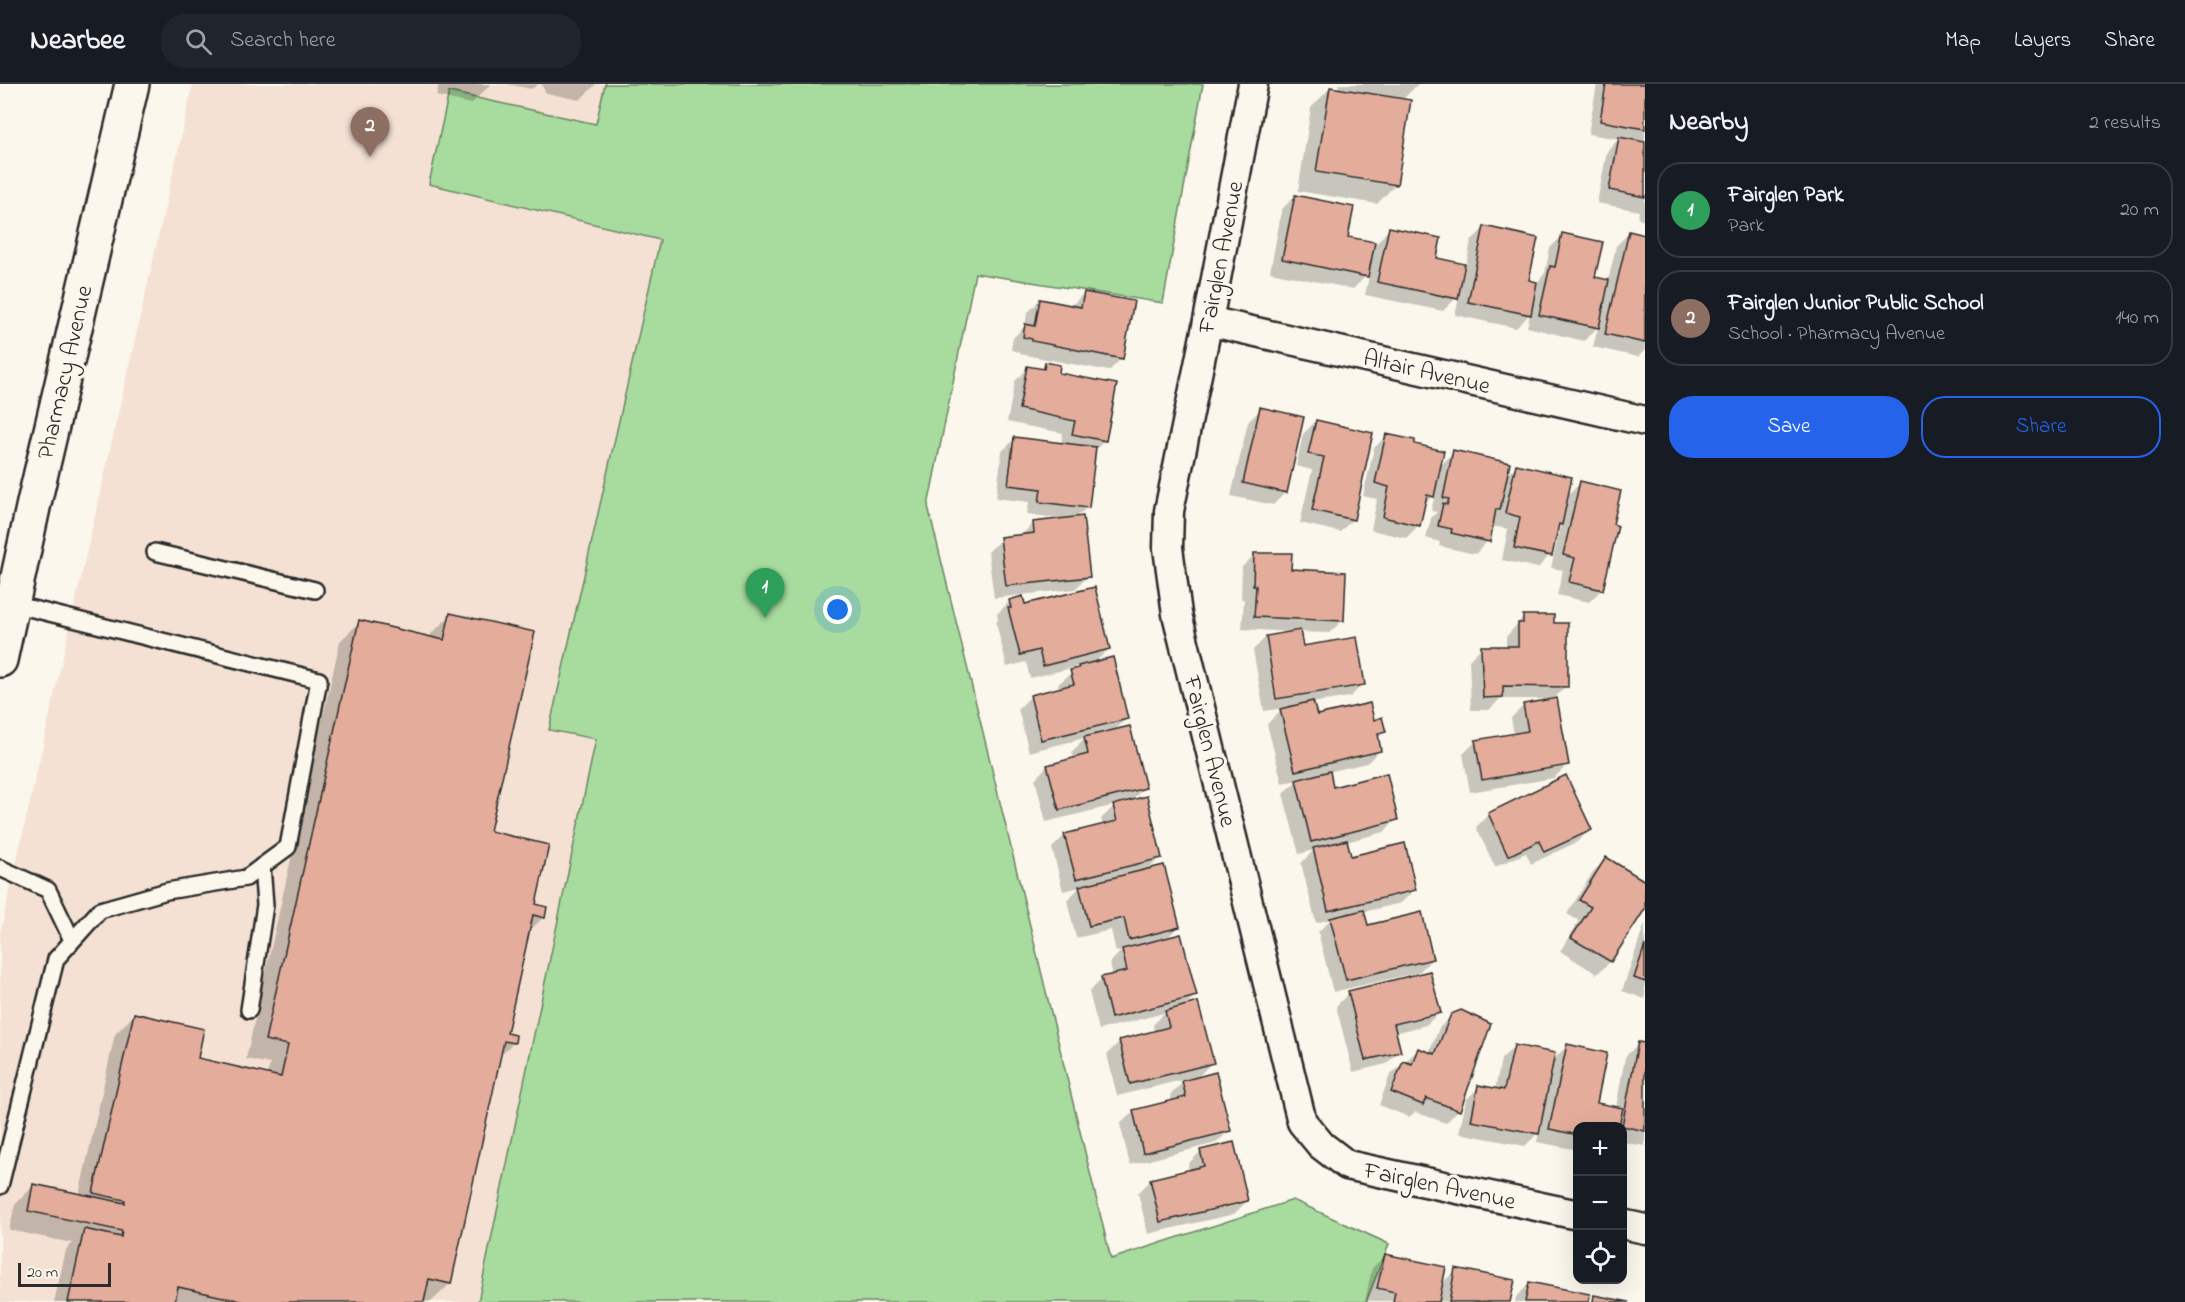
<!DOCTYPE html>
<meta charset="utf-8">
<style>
body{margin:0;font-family:"Indie Flower",sans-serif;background:#20242c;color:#f1f3f6}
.controls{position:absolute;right:18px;bottom:18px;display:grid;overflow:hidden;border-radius:12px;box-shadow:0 6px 24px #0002}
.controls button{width:54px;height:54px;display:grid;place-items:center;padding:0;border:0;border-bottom:2px solid #363941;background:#171b24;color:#f1f3f6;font:30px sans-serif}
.scale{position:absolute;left:18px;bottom:15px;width:93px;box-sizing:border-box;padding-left:6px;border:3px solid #2b2b2b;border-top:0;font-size:16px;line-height:21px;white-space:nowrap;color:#2b2b2b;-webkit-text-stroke:4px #fbf7ec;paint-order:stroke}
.you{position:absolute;left:838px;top:526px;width:21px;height:21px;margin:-15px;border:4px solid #fff;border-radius:50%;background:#1a73e8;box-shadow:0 0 0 9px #1a73e833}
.badge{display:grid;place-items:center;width:39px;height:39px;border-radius:50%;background:#2563eb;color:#fff;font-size:20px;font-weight:700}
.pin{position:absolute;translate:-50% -50px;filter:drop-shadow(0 2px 3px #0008)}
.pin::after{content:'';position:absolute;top:32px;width:21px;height:18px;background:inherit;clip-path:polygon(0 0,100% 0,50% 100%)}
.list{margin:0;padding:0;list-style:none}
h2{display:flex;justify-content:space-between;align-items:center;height:78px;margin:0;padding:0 24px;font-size:26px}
h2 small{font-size:20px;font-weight:400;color:#9ea1a6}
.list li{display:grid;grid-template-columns:39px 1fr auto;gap:18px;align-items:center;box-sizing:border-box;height:96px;margin:0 12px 12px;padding:0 12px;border:2px solid #363941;border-radius:24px}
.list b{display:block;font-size:22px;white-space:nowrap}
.list p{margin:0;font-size:20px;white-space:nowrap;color:#9ea1a6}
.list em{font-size:20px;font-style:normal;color:#9ea1a6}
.actions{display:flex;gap:12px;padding:18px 24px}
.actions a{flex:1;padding:14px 0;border:2px solid #2563eb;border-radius:24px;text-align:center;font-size:21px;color:#2563eb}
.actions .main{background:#2563eb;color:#fff}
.icon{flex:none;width:33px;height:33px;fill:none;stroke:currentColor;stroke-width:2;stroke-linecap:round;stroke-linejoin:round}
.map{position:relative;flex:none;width:1645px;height:1218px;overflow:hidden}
header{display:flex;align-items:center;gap:36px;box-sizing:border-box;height:84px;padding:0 30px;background:#171b24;border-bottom:2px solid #363941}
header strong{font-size:28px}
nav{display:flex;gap:33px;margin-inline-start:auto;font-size:21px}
.search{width:420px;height:54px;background:#20242c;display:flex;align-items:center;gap:15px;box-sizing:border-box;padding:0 21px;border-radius:24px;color:#9ea1a6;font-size:22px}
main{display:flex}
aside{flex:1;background:#171b24}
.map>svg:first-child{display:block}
</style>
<header>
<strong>Nearbee</strong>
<div class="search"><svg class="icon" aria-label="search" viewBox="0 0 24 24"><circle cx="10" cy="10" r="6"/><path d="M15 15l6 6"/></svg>Search here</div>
<nav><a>Map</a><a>Layers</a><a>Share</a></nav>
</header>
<main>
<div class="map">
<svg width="1645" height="1218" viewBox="0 0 1645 1218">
<rect width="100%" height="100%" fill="#fbf7ec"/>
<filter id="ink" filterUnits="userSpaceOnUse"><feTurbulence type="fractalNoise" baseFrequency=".0167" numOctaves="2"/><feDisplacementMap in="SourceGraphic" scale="12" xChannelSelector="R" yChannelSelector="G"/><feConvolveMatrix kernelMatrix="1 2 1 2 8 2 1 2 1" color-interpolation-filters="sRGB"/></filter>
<g filter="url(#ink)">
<path fill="#f4e1d4" d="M193,0H605L597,40L449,8L429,100L660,156L549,645L596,655L478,1218H0V850Z"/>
<path fill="#a8dc9e" stroke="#6a8464" stroke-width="1.5" d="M605,0H1203L1163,219L975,189L928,422L1111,1175L1293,1116L1389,1160L1366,1218H478L596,655L549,646L660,156L429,100L449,8L596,40Z"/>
<g fill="#0003">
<path d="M439,0H491L471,20L436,12Z"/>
<path d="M507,0H539L531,5Z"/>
<path d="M541,0H596L580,16L546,9Z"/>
<path d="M1339,0H1418L1402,16L1396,100L1377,120L1298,107L1311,24L1330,4L1338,6Z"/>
<path d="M1597,0H1645V137L1638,135L1639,127L1597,119L1607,67L1619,55L1588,50Z"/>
<path d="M1295,112L1346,154L1376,160L1389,145L1435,175L1459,200H1462L1471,157L1484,144L1528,197L1537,199L1545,189L1550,164L1563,151L1593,194L1608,198L1616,162L1629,149L1645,152V266L1638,273L1593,263L1598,243L1584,257L1527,243L1530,230L1516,244L1455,231L1460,210L1443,227L1365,211L1370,188L1353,205L1270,188L1282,125Z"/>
<path d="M1084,209L1122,274L1109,287L1020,270V268L1011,266L1013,254L1025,242L1027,229L1040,216L1071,222Z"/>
<path d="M1046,280L1057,290L1105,356L1094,367L1087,423L1076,434L1088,492L1075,505L994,514L988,468L1001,455L1020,452L1034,439L1063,435L1027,430L1029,418L996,414L1002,367L1015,355L1061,360L1063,349L1007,338L1015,297L1028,284L1040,286Z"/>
<path d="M1261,325L1286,408L1273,421L1231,412L1248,338Z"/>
<path d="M1316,337L1353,435L1340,448L1300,439L1312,386L1296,382L1303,350Z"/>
<path d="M1387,351L1413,361L1439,383L1454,368L1506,392L1517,381L1566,413L1580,399L1611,441L1602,505L1589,518L1557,511L1563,486L1551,484L1561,440L1556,444L1550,471L1538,484L1502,476L1508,445L1491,442L1488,457L1475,470L1439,462L1440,458L1426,454L1431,434L1437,428L1431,427L1435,410L1424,420L1419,441L1406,454L1371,446L1377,415L1363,412L1374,364Z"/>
<path d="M1255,470L1290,487L1342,537L1329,549L1299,548L1302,564L1363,600L1350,613L1312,619L1316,633L1373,638L1385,647L1377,655L1380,666L1367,679L1328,688L1332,705L1397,735L1384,748L1346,758L1350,774L1414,806L1401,819L1363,828L1367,843L1432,875L1419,888L1333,908L1318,848L1331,835L1316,839L1301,779L1314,766L1299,770L1283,710L1298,696L1282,699L1267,640L1283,624L1264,627L1253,566L1266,553L1291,548L1242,545L1244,515H1241L1242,483Z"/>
<path d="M1010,517L1024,522L1109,565L1094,579L1127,634L1113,648L1144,704L1130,718L1161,773L1147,786L1178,843L1166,855L1195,912L1183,923L1212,978L1196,995L1229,1047L1216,1059L1130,1081L1120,1040L1133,1028L1172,1018L1170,1011L1186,995L1117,1012L1107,970L1120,957L1154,948L1153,941L1164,929L1099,946L1089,908L1102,895L1113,892L1110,879L1122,866L1116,868L1111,846L1076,854L1067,816L1080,803L1063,807L1052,764L1065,751L1103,742L1101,735L1115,721L1046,738L1035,695L1047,682L1074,675L1072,668L1085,654L1029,668L1018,625L1031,612L1059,605L1058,600L1080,582L1030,594L1026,578L1007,583L996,539L998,536L997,530Z"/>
<path d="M451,531L488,749L534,821L544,833L527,849L505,950L514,952L513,959L499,973L450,1200L431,1218H54L66,1166L72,1159L9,1146L15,1121L34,1101L79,1111L115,950L134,931L196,975L267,991L270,980L246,975L340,557L360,538L430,554L431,550Z"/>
<path d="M1523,533L1566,602L1552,617L1567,681L1554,694L1470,708L1463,670L1476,657L1514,651L1511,634L1524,621L1550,617V615H1500L1489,626H1471L1469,576L1482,563H1506V553Z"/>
<path d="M1489,730L1590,746L1577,758L1531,780L1526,769L1495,783L1476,743Z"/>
<path d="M1606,775L1645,799V822L1610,878L1597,890L1560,867L1579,837L1567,830L1593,788Z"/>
<path d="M1645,839V915L1622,907Z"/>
<path d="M1349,909L1439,929L1426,941L1395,949L1399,967L1386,980L1353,988L1336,922Z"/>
<path d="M1452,931L1458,1026L1446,1039L1415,1028L1409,1033L1379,1021L1390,991L1418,966L1429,969L1439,944Z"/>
<path d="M1638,960L1645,961V1062L1622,1058V1042H1578V1066L1537,1058L1539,1048L1525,1062L1459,1049L1466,1016L1479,1003L1495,1006L1501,975L1514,963L1552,977L1567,962L1595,1020L1616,1024L1625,973Z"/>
<path d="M1201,1067L1247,1117L1234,1130L1148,1150L1138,1109L1151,1096L1189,1087L1188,1080Z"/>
<path d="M1385,1172L1441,1200L1456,1186L1509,1218L1365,1217L1372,1184Z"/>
<path d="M1529,1200L1587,1218H1515L1516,1213Z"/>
</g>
<g fill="#e4ad9b" stroke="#2b2b2b" stroke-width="1.5">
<path d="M1606,0H1645V45L1600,37Z"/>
<path d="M1330,3L1411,16L1397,101L1316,88Z"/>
<path d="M1619,53L1645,58V113L1609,106Z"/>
<path d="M1295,111L1354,123L1348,153L1375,158L1368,193L1282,175Z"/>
<path d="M1484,142L1538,154L1529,196L1537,198L1531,231L1468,218Z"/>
<path d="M1389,143L1441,154L1437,174L1465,180L1458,215L1377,198Z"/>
<path d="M1629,147L1645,151V259L1605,250Z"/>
<path d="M1562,149L1603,158L1595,193L1609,196L1599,244L1539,231L1550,182L1555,183Z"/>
<path d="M1084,208L1134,217L1123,275L1032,257V255L1023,253L1025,240L1035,242L1040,215L1081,223Z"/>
<path d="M1045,278L1060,281L1059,289L1117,300L1106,357L1072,350L1075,337L1019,325L1027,282L1044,285Z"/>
<path d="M1260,323L1304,333L1287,409L1243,399Z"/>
<path d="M1316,336L1373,349L1354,436L1312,426L1324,373L1308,370Z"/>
<path d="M1386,350L1415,356V360L1444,367L1434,413L1427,411L1420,442L1383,433L1389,403L1375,399Z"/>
<path d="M1014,353L1096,363L1089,424L1039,418L1041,405L1008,401Z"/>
<path d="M1453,366L1510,379L1500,426L1496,425L1490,458L1451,449L1452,445L1438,442L1443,419L1447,421L1449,415L1443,414Z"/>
<path d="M1516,380L1572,393L1562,441L1559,440L1552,472L1514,464L1520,433L1505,429Z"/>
<path d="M1580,397L1621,407L1613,440L1618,442L1603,506L1569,498L1575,474L1563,471Z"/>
<path d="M1083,432L1090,493L1006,502L1000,453L1034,449L1033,438Z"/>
<path d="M1254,469H1292L1291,485L1346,488L1344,537L1254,533L1256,502H1253Z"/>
<path d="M1095,503L1110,565L1043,582L1039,566L1020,571L1008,524H1011L1009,516L1023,512L1025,520Z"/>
<path d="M450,529L535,548L490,747L549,761L536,820L547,823L545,834L533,831L507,949L516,951L515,959L504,957L451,1200L429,1195L424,1218H246L178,1203L175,1218H68L84,1145L121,1153L122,1147L28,1127L33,1100L125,1119V1116L93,1109L134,929L204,945L198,974L281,993L288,961L265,956L359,536L444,556Z"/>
<path d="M1523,531H1554V539H1568V603L1503,602V613L1483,614L1481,562H1518V539H1523Z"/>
<path d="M1300,546L1303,562L1357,553L1365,601L1276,615L1266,552Z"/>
<path d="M1113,573L1128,635L1041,656L1030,611L1074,600L1070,586L1079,584L1078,582Z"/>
<path d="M1557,614L1569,681L1482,696L1475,656L1528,647L1523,620Z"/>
<path d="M1313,617L1317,631L1370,619L1374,636L1382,633L1386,648L1378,650L1381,667L1295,687L1280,625Z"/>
<path d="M1130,642L1146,704L1059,726L1047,681L1088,670L1084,653Z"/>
<path d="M1330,687L1333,703L1387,689L1398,736L1311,758L1296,696Z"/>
<path d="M1566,691L1592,746L1544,768L1539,757L1508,772L1488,729Z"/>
<path d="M1147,712L1162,774L1076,795L1064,750L1117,737L1113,721Z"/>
<path d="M1347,756L1351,772L1405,759L1416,806L1328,827L1313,764Z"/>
<path d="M1606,773L1645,797V825L1611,878L1571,854L1591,823L1579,816Z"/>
<path d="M1164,781L1180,843L1129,856L1124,834L1089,842L1079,802Z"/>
<path d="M1364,826L1368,841L1422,828L1433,875L1346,896L1330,834Z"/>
<path d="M1181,850L1197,912L1111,934L1101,893L1127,887L1122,865Z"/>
<path d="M1645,861V898L1634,894Z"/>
<path d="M1430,887L1441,929L1394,940L1401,968L1365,976L1348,907Z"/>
<path d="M1198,918L1214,979L1130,1000L1119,956L1169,943L1165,927Z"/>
<path d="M1461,926L1491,940L1460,1027L1426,1014L1423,1021L1391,1008L1403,977L1412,980L1418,964L1435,970L1451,930Z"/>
<path d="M1638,958L1645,959V1047L1622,1042Z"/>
<path d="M1567,960L1607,969L1597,1019L1623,1024L1619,1042H1578V1051L1549,1045Z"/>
<path d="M1514,961L1555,969L1539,1050L1471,1037L1478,1001L1504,1006Z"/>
<path d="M1216,988L1231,1047L1143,1069L1133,1026L1186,1013L1182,997Z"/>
<path d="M1234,1058L1248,1117L1160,1138L1150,1095L1204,1082L1200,1066Z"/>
<path d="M1385,1170L1446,1183L1439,1218H1393L1395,1208L1377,1204Z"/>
<path d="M1455,1184L1515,1196L1510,1218H1449Z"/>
<path d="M1529,1198L1590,1210L1589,1218H1525Z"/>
<path d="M1594,1211L1629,1218H1593Z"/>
</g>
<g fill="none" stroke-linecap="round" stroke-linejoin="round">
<defs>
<g id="service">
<path d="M155,468L315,506"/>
<path d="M0,784L48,806L72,856"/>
<path d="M249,926L265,821L262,782"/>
<path d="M0,1102L56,875L100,826L167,807L246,794L288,763L319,596L13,520"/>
</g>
<g id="minor">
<path d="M1253,0L1208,237L1169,427L1168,464L1177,530L1302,1038L1321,1061L1347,1081L1578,1131"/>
<path d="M1208,237L1645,337"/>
<path d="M1622,1140L1645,1145"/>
</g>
<path id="tertiary" d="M0,576L34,419L132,0"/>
</defs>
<use href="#service" stroke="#2b2b2b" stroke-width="20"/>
<use href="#minor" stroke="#2b2b2b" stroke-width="33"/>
<use href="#tertiary" stroke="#2b2b2b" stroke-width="38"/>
<use href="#service" stroke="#fbf7ec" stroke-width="15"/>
<use href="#minor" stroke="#fbf7ec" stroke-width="28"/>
<use href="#tertiary" stroke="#fbf7ec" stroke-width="33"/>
</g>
</g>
<g text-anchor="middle" stroke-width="6" stroke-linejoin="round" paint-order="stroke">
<g font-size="24" fill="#2b2b2b" stroke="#fbf7ec">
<text transform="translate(1220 173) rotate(-79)" y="8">Fairglen Avenue</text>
<text transform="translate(1427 287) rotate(13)" y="8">Altair Avenue</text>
<text transform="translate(64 288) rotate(-77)" y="8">Pharmacy Avenue</text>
<text transform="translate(1211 667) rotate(76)" y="8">Fairglen Avenue</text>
<text transform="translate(1440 1101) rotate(12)" y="8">Fairglen Avenue</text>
</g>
</g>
</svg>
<div class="controls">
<button>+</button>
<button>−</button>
<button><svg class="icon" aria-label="locate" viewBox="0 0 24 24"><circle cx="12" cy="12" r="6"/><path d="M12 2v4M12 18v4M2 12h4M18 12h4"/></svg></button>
</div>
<div class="scale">20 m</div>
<div class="you"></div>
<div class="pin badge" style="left:765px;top:534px;background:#2e9e5b">1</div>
<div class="pin badge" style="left:370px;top:73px;background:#8d6e63">2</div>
</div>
<aside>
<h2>Nearby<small>2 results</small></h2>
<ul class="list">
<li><span class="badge" style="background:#2e9e5b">1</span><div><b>Fairglen Park</b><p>Park</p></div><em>20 m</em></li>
<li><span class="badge" style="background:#8d6e63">2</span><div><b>Fairglen Junior Public School</b><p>School · Pharmacy Avenue</p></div><em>140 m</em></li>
</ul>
<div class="actions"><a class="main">Save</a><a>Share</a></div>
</aside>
</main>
